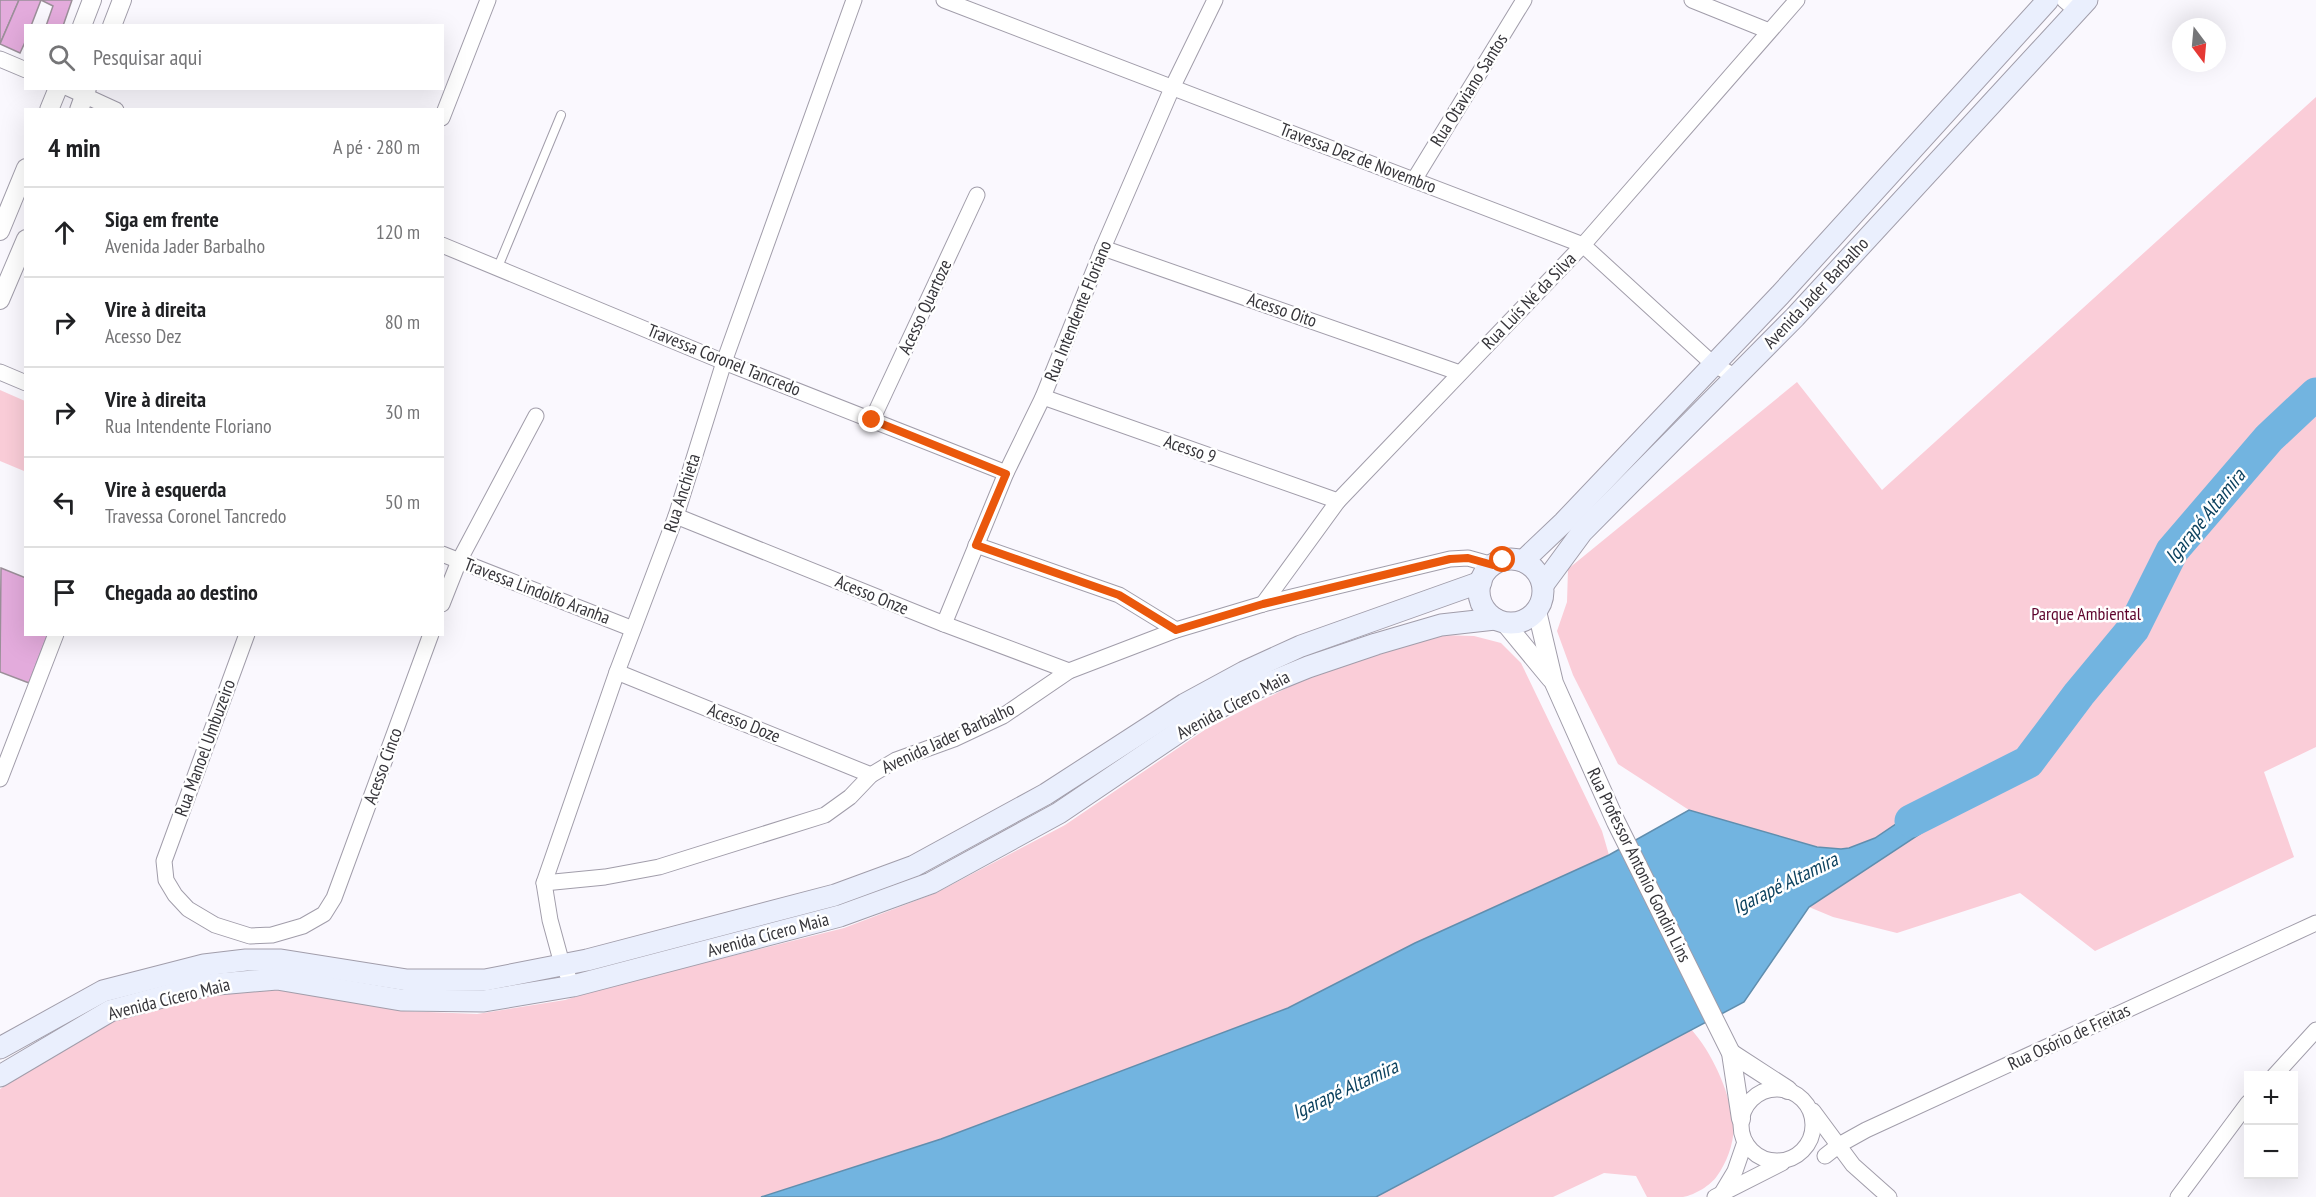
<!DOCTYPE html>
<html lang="pt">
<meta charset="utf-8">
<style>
body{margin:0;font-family:"PT Sans Narrow",sans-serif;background:#f2f2f2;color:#202124}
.controls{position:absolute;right:18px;bottom:18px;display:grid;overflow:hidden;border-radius:0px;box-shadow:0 6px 24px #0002}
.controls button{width:54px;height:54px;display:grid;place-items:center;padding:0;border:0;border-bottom:2px solid #e0e0e0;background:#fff;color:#202124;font:30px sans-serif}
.compass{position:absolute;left:2172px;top:18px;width:54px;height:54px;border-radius:50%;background:#fff;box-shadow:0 6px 24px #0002;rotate:164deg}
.stop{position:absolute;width:18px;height:18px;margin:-14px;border:4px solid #ea580c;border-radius:50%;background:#fff}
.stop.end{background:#ea580c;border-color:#fff;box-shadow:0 2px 6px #0008}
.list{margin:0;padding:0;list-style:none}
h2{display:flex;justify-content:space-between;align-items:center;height:78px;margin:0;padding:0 24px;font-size:26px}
h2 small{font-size:20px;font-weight:400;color:#757577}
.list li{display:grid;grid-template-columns:39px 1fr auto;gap:18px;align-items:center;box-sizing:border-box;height:90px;padding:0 24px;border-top:2px solid #e0e0e0}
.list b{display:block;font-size:22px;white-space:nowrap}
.list p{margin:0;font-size:20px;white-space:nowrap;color:#757577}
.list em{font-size:20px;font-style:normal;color:#757577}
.icon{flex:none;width:33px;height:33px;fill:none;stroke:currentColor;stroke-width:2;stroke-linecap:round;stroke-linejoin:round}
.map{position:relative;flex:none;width:2316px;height:1197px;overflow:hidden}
.search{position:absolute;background:#fff;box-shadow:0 6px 24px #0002;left:24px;top:24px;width:420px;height:66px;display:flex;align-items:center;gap:15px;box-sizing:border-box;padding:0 21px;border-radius:0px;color:#757577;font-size:22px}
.panel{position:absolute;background:#fff;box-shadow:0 6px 24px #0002;left:24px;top:108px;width:420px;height:528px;border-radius:0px}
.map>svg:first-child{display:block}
</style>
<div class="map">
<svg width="2316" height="1197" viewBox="0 0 2316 1197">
<rect width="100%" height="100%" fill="#faf8fe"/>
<g fill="#facdd8">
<path d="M2316,97V747L2264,772L2294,857L2095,951L2020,893L1897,933L1833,917L1809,907L1929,828L1951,802L1924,805L1875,838L1849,848L1841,849L1817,847L1689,810L1618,764L1573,675L1557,631L1567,602L1568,569L1797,382L1882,490Z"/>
<path d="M0,390L25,401L24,471L0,461Z"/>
<path d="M1441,635L1474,636L1501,643L1521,663L1602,831L1609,855L1415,943L1288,1008L941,1139L761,1197H0V1089L114,1019L209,993L277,989L403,1011L477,1014L565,1000L607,987L844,928L936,893L1065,825L1206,729L1310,676Z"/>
<path d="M1691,1029C1712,1053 1728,1088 1733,1120C1736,1138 1728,1161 1717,1176C1711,1185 1695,1195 1683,1197C1672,1197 1658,1197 1647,1197L1636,1176L1604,1173L1553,1197H1376Z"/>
</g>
<path fill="#72b4e0" stroke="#608eae" stroke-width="1.5" d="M1951,801L1929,828L1809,907L1744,1002L1376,1197H761L941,1139L1288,1008L1415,943L1609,855L1689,810L1817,847L1841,849L1849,848L1875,838L1924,805Z"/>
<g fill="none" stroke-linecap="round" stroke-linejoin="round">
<path stroke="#72b4e0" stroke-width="33" d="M1911,821L2028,762L2079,694L2133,629L2172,551L2269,438L2316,394"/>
</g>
<g fill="#e3abdc" stroke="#9b8f99" stroke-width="1.5">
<path d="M0,0H19L0,44Z"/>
<path d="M19,0H41L31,26H26V40L20,53L0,44Z"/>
<path d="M41,0H72L63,26H46L53,6Z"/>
<path d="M1,568L26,578V634H48L29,683L0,672Z"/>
</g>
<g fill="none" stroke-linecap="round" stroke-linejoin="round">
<defs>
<path id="service" d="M498,267L561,115"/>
<g id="minor">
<path d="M944,0L1583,245L1713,364L1736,377"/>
<path d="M1692,0L1769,31"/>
<path d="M2064,0L2077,11"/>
<path d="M0,59L26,70"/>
<path d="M68,88L116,110"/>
<path d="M442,118L488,0"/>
<path d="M1414,180L1524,0"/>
<path d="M442,245L724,362L1006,473"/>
<path d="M1103,248L1460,373"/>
<path d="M0,372L26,383"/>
<path d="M1043,397L1338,501"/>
<path d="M872,420L977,195"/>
<path d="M676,516L944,624L1069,671"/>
<path d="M976,545L1119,595L1176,630"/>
<path d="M442,554L633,629"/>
<path d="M442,604L459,561L536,416"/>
<path d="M1263,604L1338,501L1583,245L1797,0"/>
<path d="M944,624L1006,473L1043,397L1103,248L1173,86L1215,0"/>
<path d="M247,634L164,861L166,880L175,895L188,909L215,925L250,936L272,935L303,926L324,914L334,898L431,634"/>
<path d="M617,672L871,775"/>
<path d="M0,779L56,634"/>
<path d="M544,883L605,877L659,867L825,815L850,797L871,775L896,760L954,739L1003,716L1069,671L1176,630L1263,604L1450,559L1468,558L1493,565"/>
<path d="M573,986L562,964L550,920L544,883L617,672L676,516L724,362L854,0"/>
<path d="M2274,1076L2316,1030"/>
<circle cx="1777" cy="1125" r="36"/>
<path d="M1813,1111L1853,1165L1889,1197"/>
<path d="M1825,1156L1839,1145L1866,1130L2316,923"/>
<path d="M1723,1191L1735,1171L1745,1142"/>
<path d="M1715,1197L1782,1163"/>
<path d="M2178,1197L2248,1103"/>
</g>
<g id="tertiary">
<path d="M82,26L92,0"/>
<path d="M112,26L122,0"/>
<path d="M49,110L58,88"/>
<path d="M79,110L87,88"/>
<path d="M0,231L26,168"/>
<path d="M0,300L26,239"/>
<path d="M1537,611L1554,683L1616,822L1731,1053L1741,1119"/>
<path d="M1504,622L1551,679"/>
<path d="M1731,1053L1788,1090"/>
</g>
<g id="secondary">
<circle cx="1511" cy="591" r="32"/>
<path d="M1523,561L1564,522L1780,295L2048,0"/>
<path d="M1543,585L1582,532L1795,317L2087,0"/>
<path d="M0,1048L103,991L204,965L246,960H281L407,980H485L587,960L835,895L914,866L1046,794L1185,704L1244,672L1301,646L1481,582"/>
<path d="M0,1076L110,1011L207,985L277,979L401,1000L484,1001L573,986L840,916L931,883L1059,813L1198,719L1254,689L1308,667L1376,644L1441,625L1495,619"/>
</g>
</defs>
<use href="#service" stroke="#a19daa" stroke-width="10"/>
<use href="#minor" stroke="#a19daa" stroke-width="17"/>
<use href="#tertiary" stroke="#a19daa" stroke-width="20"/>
<use href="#secondary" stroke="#a19daa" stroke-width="23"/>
<use href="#service" stroke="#fff" stroke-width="8"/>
<use href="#minor" stroke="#fff" stroke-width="15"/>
<use href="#tertiary" stroke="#fff" stroke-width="18"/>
<use href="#secondary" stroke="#eaeffd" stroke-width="21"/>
</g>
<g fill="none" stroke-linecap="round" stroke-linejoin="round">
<path stroke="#ea580c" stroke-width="8" d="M872,420L1006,474L976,545L1119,595L1176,630L1263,604L1450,559L1468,558L1493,565L1503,560"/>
</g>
<g text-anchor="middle" stroke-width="5" stroke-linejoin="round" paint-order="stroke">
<g font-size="18" fill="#36353a" stroke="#fff">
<text transform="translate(1469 90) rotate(-58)" y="6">Rua Otaviano Santos</text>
<text transform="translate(1358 158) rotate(21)" y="6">Travessa Dez de Novembro</text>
<text transform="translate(1816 293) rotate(-47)" y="6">Avenida Jader Barbalho</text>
<text transform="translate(1529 301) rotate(-46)" y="6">Rua Luís Né da Silva</text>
<text transform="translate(925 307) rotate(-65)" y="6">Acesso Quartoze</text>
<text transform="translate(1282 310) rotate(19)" y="6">Acesso Oito</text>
<text transform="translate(1078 311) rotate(-68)" y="6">Rua Intendente Floriano</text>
<text transform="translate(724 360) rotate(22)" y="6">Travessa Coronel Tancredo</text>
<text transform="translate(1190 449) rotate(19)" y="6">Acesso 9</text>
<text transform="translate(682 493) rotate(-72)" y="6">Rua Anchieta</text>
<text transform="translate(537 591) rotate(21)" y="6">Travessa Lindolfo Aranha</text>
<text transform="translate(872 595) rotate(22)" y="6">Acesso Onze</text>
<text transform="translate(1233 705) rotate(-28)" y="6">Avenida Cícero Maia</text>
<text transform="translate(744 723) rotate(22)" y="6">Acesso Doze</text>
<text transform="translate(948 738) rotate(-25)" y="6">Avenida Jader Barbalho</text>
<text transform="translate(205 748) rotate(-70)" y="6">Rua Manoel Umbuzeiro</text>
<text transform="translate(383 766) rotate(-70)" y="6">Acesso Cinco</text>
<text transform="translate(1639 865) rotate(64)" y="6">Rua Professor Antonio Gondin Lins</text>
<text transform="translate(768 935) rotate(-15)" y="6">Avenida Cícero Maia</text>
<text transform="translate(169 999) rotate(-14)" y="6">Avenida Cícero Maia</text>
<text transform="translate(2069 1037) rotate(-25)" y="6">Rua Osório de Freitas</text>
</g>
<g font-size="18" fill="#5e042d" stroke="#fff">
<text x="2086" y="620">Parque Ambiental</text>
</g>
<g font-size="20" font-style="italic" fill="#0c425f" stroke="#fff">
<text transform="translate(2205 516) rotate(-51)" y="7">Igarapé Altamira</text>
<text transform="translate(1785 883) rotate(-26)" y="7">Igarapé Altamira</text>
<text transform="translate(1345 1089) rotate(-25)" y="7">Igarapé Altamira</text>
</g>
</g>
</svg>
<div class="controls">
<button>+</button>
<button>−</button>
</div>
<svg class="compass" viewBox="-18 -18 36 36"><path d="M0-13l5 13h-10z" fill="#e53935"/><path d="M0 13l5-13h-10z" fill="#757577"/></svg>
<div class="stop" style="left:1503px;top:560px"></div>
<div class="stop end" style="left:872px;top:420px"></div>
<div class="search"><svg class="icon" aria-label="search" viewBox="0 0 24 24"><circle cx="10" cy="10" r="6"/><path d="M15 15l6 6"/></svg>Pesquisar aqui</div>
<section class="panel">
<h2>4 min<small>A pé · 280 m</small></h2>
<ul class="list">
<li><svg class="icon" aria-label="ahead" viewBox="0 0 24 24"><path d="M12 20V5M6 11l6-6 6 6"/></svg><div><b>Siga em frente</b><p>Avenida Jader Barbalho</p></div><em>120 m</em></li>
<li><svg class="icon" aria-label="right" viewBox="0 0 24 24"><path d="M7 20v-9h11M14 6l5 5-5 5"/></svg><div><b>Vire à direita</b><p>Acesso Dez</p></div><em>80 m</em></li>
<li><svg class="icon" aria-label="right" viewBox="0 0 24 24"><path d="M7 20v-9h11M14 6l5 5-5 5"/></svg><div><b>Vire à direita</b><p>Rua Intendente Floriano</p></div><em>30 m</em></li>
<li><svg class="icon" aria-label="left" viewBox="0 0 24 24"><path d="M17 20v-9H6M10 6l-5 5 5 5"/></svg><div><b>Vire à esquerda</b><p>Travessa Coronel Tancredo</p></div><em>50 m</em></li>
<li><svg class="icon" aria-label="arrive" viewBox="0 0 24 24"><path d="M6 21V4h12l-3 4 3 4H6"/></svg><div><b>Chegada ao destino</b></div></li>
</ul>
</section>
</div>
